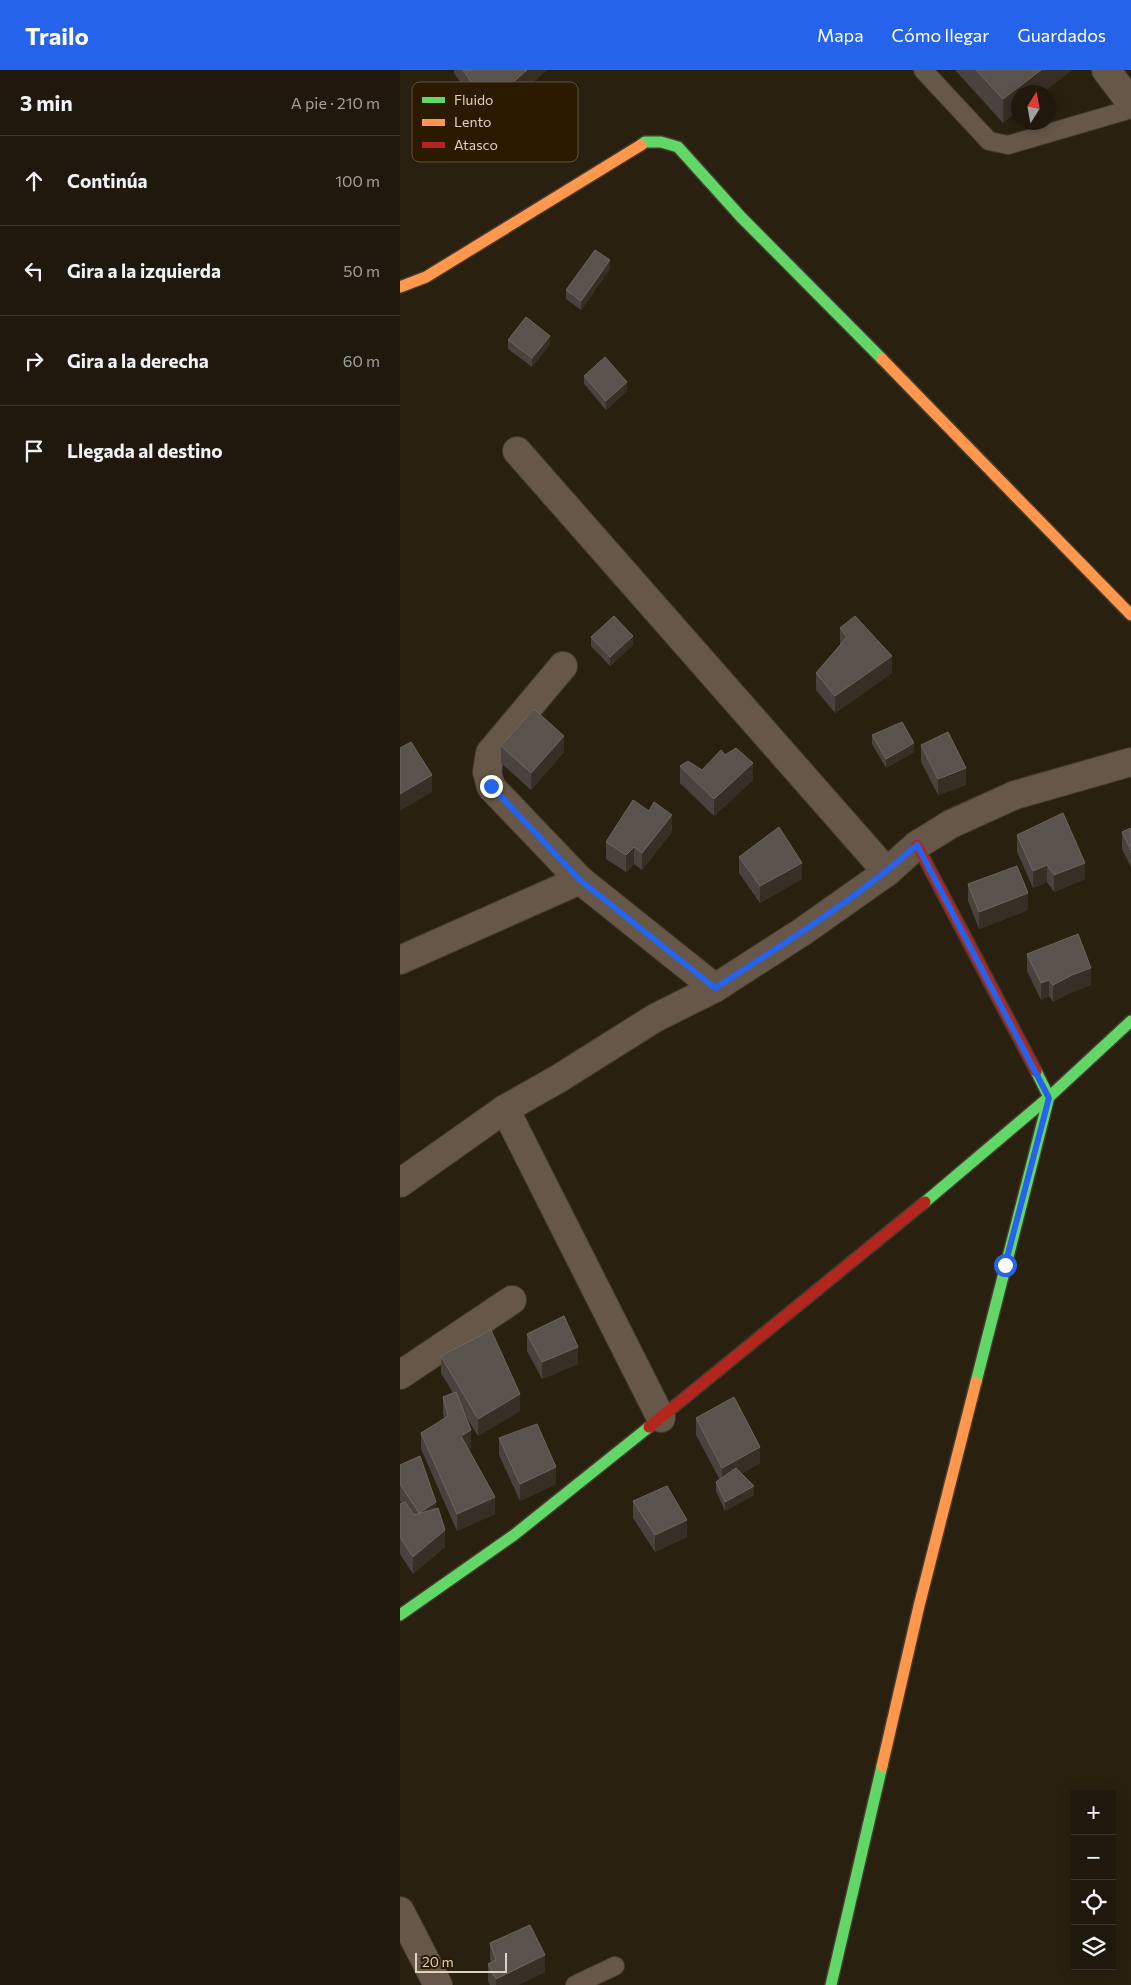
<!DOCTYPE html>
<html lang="es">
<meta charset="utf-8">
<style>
body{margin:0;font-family:Commissioner,sans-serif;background:#2d251a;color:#f1f3f6}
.controls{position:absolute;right:15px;bottom:15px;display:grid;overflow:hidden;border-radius:0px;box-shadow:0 2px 12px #0003}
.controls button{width:45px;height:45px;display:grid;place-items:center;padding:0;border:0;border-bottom:1px solid #3d372d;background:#20180c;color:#f1f3f6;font:25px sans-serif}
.compass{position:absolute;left:611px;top:15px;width:45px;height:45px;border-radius:50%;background:#20180c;box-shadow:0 2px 12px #0003;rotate:11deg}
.scale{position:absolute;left:15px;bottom:12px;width:92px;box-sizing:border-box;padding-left:5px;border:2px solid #ded3c3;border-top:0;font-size:14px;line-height:18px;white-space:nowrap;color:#ded3c3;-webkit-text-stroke:4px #2a1a00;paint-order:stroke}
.stop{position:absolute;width:15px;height:15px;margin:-11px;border:4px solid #2563eb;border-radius:50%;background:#fff}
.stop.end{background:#2563eb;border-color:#fff;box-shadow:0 1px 5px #0008}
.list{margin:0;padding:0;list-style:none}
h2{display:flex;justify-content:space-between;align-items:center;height:65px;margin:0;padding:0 20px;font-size:21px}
h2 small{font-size:16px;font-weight:400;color:#a2a09d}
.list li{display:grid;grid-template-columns:32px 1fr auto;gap:15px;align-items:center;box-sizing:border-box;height:90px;padding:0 20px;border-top:1px solid #3d372d}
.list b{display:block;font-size:19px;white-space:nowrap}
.list em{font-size:16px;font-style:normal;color:#a2a09d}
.icon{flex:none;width:28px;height:28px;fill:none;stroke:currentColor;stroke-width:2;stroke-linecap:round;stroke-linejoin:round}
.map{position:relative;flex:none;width:731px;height:1915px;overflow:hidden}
header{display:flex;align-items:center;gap:30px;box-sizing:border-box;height:70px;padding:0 25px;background:#2563eb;color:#fff}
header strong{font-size:24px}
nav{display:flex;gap:28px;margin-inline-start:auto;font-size:18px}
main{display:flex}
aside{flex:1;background:#20180c}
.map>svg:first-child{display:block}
</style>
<header>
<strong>Trailo</strong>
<nav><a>Mapa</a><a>Cómo llegar</a><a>Guardados</a></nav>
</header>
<main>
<aside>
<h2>3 min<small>A pie · 210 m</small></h2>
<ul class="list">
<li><svg class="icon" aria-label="ahead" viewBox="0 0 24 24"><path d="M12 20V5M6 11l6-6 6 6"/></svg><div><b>Continúa</b></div><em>100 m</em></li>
<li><svg class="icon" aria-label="left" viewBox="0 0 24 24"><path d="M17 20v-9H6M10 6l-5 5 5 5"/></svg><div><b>Gira a la izquierda</b></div><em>50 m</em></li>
<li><svg class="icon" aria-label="right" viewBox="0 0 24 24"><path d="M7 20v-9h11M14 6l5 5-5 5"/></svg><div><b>Gira a la derecha</b></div><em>60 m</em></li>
<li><svg class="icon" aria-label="arrive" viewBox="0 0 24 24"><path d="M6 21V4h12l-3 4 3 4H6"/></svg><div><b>Llegada al destino</b></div></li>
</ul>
</aside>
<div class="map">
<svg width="731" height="1915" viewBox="0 0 731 1915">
<rect width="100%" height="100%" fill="#2a2010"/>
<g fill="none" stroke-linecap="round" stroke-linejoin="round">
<defs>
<g id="lane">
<path d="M523,0L589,71L608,75L731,39"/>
<path d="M175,1915L215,1896"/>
</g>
<g id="street">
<path d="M706,0L731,33"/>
<path d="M117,381L487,802"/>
<path d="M180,810L315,918"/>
<path d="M0,890L180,810L91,717L87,702L90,683L163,596"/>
<path d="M105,1039L261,1348"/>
<path d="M0,1113L105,1039L158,1009L255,948L315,918L402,862L487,802L517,775L551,754L615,725L731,692"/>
<path d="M0,1305L112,1230"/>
<path d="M0,1841L38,1915"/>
</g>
<g id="fast">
<path d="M241,75L245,72H261L278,77L341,147L482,289"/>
<path d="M525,1132L649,1027L731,951"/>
<path d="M576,1312L649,1027L636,1001"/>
<path d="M0,1545L114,1465L249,1357"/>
<path d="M431,1915L482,1696"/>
</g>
<g id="slow">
<path d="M0,217L26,207L241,75"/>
<path d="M482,289L731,545"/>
<path d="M482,1696L519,1536L576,1312"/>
</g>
<g id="jam">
<path d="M517,775L636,1001"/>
<path d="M249,1357L525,1132"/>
</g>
</defs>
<use href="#lane" stroke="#443c2f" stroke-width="20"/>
<use href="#street" stroke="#443c2f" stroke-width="30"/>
<use href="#fast" stroke="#443c2f" stroke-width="14"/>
<use href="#slow" stroke="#443c2f" stroke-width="14"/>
<use href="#jam" stroke="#443c2f" stroke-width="14"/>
<use href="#lane" stroke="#665749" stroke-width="18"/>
<use href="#street" stroke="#665749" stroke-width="28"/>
<use href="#fast" stroke="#63d668" stroke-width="11"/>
<use href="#slow" stroke="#ff974d" stroke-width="11"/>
<use href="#jam" stroke="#b3261e" stroke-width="11"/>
</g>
<g fill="#4a423f">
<path d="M54,0H147L87,52L54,3Z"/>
<path d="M555,0H672L643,22H618L603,53Z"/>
<path d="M210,199L181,240L166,229V220Z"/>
<path d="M108,270L150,274L132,297L108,279Z"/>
<path d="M184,306L227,321L206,340L184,314Z"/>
<path d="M440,558L492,603L435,643L416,620V603L440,575Z"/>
<path d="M191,567L233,575L210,596L191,576Z"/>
<path d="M472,665L514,682L486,698L472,674Z"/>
<path d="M521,675L566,715L538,725L521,692Z"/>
<path d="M101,676L164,682L131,720L101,693Z"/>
<path d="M280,696L302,700L353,710L314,746L280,713Z"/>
<path d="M731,758V797L722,779V762Z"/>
<path d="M272,762L242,800L234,794L226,802L206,789V772Z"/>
<path d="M617,765L685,809L654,822L647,812L633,818L617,782Z"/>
<path d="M339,787L402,809L360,833L339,803Z"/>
<path d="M568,814L628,840L579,859L568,831Z"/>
<path d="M627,884L691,915L672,922L653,932L649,926L641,930L627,901Z"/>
<path d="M127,1264L178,1294L142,1309L127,1281Z"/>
<path d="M41,1286L120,1341L78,1366L65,1345L71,1377L69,1379L95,1444L57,1461L21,1379V1363L45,1349L43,1344V1327L53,1323L41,1303Z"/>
<path d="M296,1348L360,1393L341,1404L354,1425L325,1441L316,1421V1412L320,1410L296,1365Z"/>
<path d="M99,1368L156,1414L120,1431L99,1385Z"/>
<path d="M0,1395L36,1438L45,1477L13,1504L0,1484V1434L2,1433L0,1431Z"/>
<path d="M233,1431L287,1467L255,1482L233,1448Z"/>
<path d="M90,1873L145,1902L118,1915H90L88,1911V1894L91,1892L90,1890Z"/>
</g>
<g fill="#372e26">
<path d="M127,0H147L87,52V35Z"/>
<path d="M641,0H672L643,22H618V41L603,53V29Z"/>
<path d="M210,190V199L181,240V231Z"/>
<path d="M150,266V274L132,297V288Z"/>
<path d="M227,312V321L206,340V331Z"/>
<path d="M233,566V575L210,596V587Z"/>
<path d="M492,586V603L435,643V626Z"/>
<path d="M164,666V682L131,720V703Z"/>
<path d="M514,673V682L486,698V689Z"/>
<path d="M353,693V710L314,746V729Z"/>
<path d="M566,698V715L538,725V709Z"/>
<path d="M32,705V722L0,741V724Z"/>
<path d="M272,745V762L242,800V783Z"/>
<path d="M234,777V794L226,802V785Z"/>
<path d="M402,793V809L360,833V816Z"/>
<path d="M685,793V809L654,822V805Z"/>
<path d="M647,795V812L633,818V801Z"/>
<path d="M628,823V840L579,859V842Z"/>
<path d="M691,898V915L672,922L653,932V915L672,905Z"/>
<path d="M649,910V926L641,930V913Z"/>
<path d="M178,1277V1294L142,1309V1292Z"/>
<path d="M120,1324V1341L78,1366V1349Z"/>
<path d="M71,1360V1377L61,1383V1366Z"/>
<path d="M360,1377V1393L322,1415V1398Z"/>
<path d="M156,1397V1414L120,1431V1414Z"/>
<path d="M354,1416V1425L325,1441V1432Z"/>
<path d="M95,1427V1444L57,1461V1444Z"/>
<path d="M36,1432V1449L19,1443Z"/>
<path d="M287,1450V1467L255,1482V1465Z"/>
<path d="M45,1460V1477L13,1504V1487Z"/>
<path d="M145,1885V1902L118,1915H96V1909Z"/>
</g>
<g fill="#5a524d" stroke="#6f6660">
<path d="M63,0H127L87,35Z"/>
<path d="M576,0H641L603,29Z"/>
<path d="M195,180L210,190L181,231L166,220Z"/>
<path d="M126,247L150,266L132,288L108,270Z"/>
<path d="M205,287L227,312L206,331L184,306Z"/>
<path d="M214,546L233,566L210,587L191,567Z"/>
<path d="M455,546L492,586L435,626L416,603L447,567L440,558Z"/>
<path d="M134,639L164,666L131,703L101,676Z"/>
<path d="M502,652L514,673L486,689L472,665Z"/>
<path d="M548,662L566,698L538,709L521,675Z"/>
<path d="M11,672L32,705L0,724V678Z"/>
<path d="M336,678L353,693L314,729L280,696L288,691L302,700L321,680L325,685Z"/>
<path d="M233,730L249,741L254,732L272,745L242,783L234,777L226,785L206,772Z"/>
<path d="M663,743L685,793L654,805L647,795L633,801L617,765Z"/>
<path d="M379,757L402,793L360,816L339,787Z"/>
<path d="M731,758V780L722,762Z"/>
<path d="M617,796L628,823L579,842L568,814Z"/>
<path d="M678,864L691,898L672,905L653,915L649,910L641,913L627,884Z"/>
<path d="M164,1246L178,1277L142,1292L127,1264Z"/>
<path d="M91,1260L120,1324L78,1349L41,1286Z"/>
<path d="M56,1322L71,1360L61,1366L95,1427L57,1444L21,1363L48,1346L43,1327Z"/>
<path d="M334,1327L360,1377L322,1398L296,1348Z"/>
<path d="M137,1354L156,1397L120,1414L99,1368Z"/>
<path d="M20,1386L36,1432L19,1443L0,1414V1395Z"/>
<path d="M336,1398L354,1416L325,1432L316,1412Z"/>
<path d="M267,1416L287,1450L255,1465L233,1431Z"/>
<path d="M5,1432L14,1445L38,1438L45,1460L13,1487L0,1467V1434Z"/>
<path d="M130,1855L145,1885L96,1909L88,1894L96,1890L90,1873Z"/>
</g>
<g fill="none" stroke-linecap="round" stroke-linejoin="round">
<path stroke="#2563eb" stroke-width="6" d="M91,716L180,810L315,918C385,873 455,830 517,775L649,1028L605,1195"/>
</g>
<rect x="12" y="12" width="166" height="80" rx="8" fill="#2a1a00" stroke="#60523a" stroke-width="1"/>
<rect x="22" y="27" width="23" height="6" fill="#63d668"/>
<rect x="22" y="49" width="23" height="7" fill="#ff974d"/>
<rect x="22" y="72" width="23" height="6" fill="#b3261e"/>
<g font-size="14" fill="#ded3c3">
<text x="54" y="35">Fluido</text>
<text x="54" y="57">Lento</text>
<text x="54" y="80">Atasco</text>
</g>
</svg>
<div class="controls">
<button>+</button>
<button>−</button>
<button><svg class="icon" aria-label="locate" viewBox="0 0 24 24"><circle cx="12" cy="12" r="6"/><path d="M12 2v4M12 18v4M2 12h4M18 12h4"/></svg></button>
<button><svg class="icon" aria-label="layers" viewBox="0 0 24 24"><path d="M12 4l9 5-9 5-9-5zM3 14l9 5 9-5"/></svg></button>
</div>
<svg class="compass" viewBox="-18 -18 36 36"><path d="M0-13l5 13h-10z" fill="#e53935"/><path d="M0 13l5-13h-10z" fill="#a2a09d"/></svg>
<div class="scale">20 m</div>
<div class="stop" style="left:605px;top:1195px"></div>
<div class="stop end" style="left:91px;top:716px"></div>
</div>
</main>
